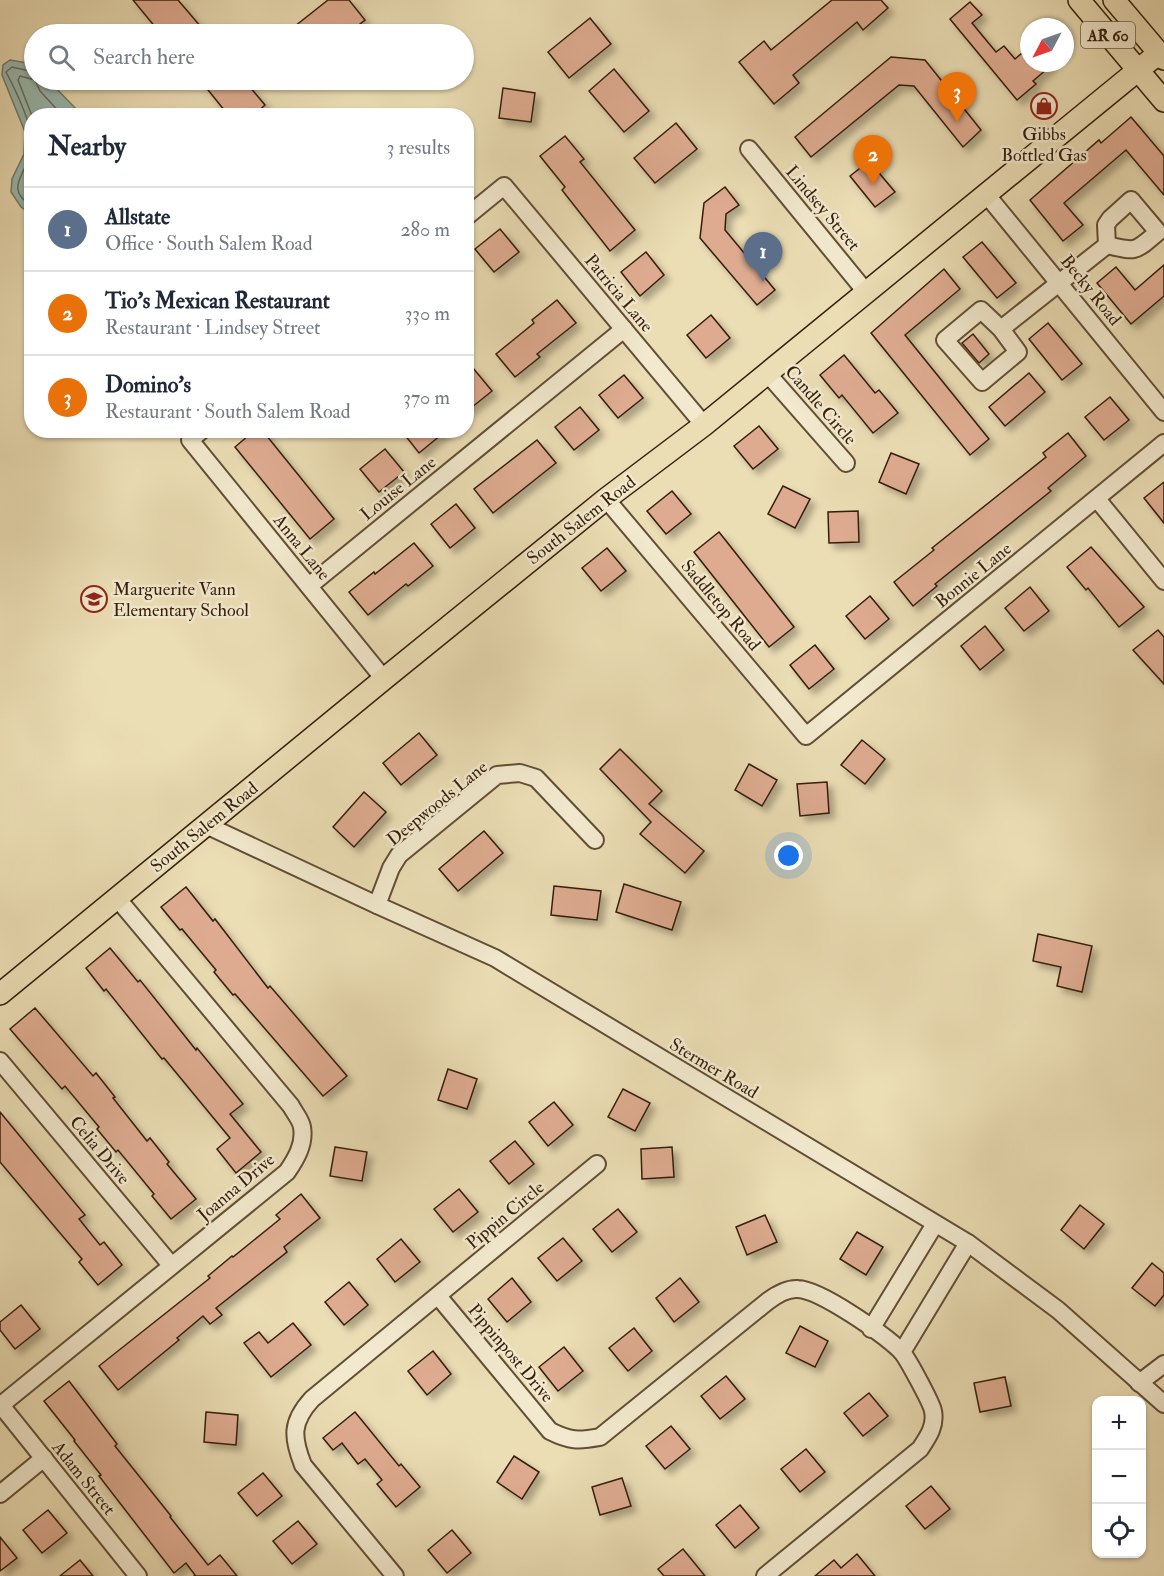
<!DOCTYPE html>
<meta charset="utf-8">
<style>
body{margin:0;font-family:"IM FELL Double Pica",serif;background:#f2f2f3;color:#1f2937}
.controls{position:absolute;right:18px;bottom:18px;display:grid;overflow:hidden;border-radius:12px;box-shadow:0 2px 4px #0004}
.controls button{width:54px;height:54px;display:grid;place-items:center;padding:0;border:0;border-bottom:2px solid #e0e1e3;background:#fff;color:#1f2937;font:30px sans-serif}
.compass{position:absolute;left:1020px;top:18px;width:54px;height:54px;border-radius:50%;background:#fff;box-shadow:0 2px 4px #0004;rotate:229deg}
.you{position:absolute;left:789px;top:856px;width:21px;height:21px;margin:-15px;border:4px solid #fff;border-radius:50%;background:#1a73e8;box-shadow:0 0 0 9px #1a73e833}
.badge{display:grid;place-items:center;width:39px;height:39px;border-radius:50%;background:#111827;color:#fff;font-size:20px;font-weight:700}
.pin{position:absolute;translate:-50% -50px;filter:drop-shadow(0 2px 3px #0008)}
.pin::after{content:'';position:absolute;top:32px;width:21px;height:18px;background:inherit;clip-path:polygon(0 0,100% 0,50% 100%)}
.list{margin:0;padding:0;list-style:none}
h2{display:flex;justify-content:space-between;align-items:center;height:78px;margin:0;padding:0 24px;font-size:26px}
h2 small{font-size:20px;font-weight:400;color:#747a83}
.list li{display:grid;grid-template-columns:39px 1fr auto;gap:18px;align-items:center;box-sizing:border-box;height:84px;padding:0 24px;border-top:2px solid #e0e1e3}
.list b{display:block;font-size:22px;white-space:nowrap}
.list p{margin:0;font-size:20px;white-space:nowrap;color:#747a83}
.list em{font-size:20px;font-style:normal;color:#747a83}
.icon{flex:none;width:33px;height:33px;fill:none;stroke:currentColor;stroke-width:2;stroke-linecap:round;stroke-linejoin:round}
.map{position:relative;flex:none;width:1164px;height:1576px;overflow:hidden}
.search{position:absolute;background:#fff;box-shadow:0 2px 4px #0004;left:24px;top:24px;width:450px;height:66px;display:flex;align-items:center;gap:15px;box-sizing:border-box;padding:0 21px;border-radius:33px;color:#747a83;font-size:22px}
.panel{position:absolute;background:#fff;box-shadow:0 2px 4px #0004;left:24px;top:108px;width:450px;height:330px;border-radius:24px}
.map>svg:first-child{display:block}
</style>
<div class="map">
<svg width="1164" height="1576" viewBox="0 0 1164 1576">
<defs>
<filter id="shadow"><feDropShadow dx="5.5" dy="5.5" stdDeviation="3" flood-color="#0004"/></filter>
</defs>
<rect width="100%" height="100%" fill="#ebddb4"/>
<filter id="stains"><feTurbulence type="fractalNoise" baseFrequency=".00333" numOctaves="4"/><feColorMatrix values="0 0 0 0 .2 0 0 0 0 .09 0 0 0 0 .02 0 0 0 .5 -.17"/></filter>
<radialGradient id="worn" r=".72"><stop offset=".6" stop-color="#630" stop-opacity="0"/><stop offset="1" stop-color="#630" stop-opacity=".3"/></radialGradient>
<path fill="#99bbb2" stroke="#717c6f" stroke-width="1.5" d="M10,60L27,63L34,67V80H48L82,115L32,116L31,214L21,207L11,192L12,179L24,154L25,132L2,75L3,65Z"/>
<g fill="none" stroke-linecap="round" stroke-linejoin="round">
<g stroke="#676c5e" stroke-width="1.5">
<path d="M32,116L18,80L20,76L35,80L40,91L63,116"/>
<path d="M32,206C6,190 22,178 29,158C32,151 32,137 30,129C25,110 15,89 6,72L12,67L34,72"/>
</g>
</g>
<g fill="#deab90" stroke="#351e0b" stroke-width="1.5" filter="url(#shadow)">
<path d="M133,0H178L207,34H161Z"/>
<path d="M328,0H349L365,20L347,34H285Z"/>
<path d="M832,0H881L888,8L863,30L857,22L793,75L799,83L774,104L739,62L764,41L771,50Z"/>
<path d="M970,2L982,15L972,23L996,52L1004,46L1015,59L1029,47V63H1054L1033,81L1036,84L1017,100L950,19Z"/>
<path d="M590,18L611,44L569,78L548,52Z"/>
<path d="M891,57L925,60L981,130L963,147L914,86L899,85L811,157L795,137Z"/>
<path d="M614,69L649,111L624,132L589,91Z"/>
<path d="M200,80H244L265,105L253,116H229Z"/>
<path d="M503,88L535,93L531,122L499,118Z"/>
<path d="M1131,117L1164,156V195L1126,150L1064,203L1083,225L1063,241L1030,200L1099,140L1101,143Z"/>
<path d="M676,123L697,149L655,183L634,158Z"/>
<path d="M565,136L584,159L580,162L635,230L610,251L562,190L565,187L540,156Z"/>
<path d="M869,161L895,192L875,207L850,176Z"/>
<path d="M725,187L739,205L726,214L725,230L775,290L757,305L700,238L704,203Z"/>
<path d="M500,229L519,252L494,272L475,249Z"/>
<path d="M982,242L1016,283L997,298L963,257Z"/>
<path d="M646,252L664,275L640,296L621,272Z"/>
<path d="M1164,265V296L1131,324L1097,283L1116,267L1135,290Z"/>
<path d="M944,269L960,289L905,335L989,439L970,455L871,333Z"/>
<path d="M557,300L576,323L537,354L540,357L515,377L496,354L534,323L532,320Z"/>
<path d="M711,315L730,338L706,358L687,335Z"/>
<path d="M1048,323L1082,364L1062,380L1029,339Z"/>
<path d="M973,334L989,354L979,363L962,343Z"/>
<path d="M844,355L875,393L879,390L898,413L873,433L842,395L839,398L820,375Z"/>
<path d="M473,368L492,391L466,412V373Z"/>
<path d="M1029,373L1045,392L1005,426L989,407Z"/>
<path d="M624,375L643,398L618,418L599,395Z"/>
<path d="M1110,397L1129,420L1104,440L1085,417Z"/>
<path d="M580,407L599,430L574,450L555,427Z"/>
<path d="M759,426L778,449L753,469L734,446Z"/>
<path d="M255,430H262L334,519L310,539L235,447Z"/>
<path d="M401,430H447L419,453Z"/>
<path d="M1068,433L1086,456L1048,488L1051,491L935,584L937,586L913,606L894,582L934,550L932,548L1046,457L1043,453Z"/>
<path d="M537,440L556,463L493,513L474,489Z"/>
<path d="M385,449L404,472L379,492L360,469Z"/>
<path d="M891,453L919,464L906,494L879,482Z"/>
<path d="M1164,482V523L1144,498Z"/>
<path d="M783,486L810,499L795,528L768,514Z"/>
<path d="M672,491L691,514L666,534L647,511Z"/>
<path d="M456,504L475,528L450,548L431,524Z"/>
<path d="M858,511L859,542L829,543L828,512Z"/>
<path d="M719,532L794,627L769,647L694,552Z"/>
<path d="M414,543L433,566L408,586L406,584L368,615L349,592L374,572L375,574Z"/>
<path d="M1091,547L1144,607L1119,627L1088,588L1086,590L1067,567Z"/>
<path d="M607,548L626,571L601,591L582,568Z"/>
<path d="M1030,587L1049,611L1024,631L1005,608Z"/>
<path d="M870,596L889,619L865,639L846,616Z"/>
<path d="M985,626L1004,650L980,670L961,646Z"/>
<path d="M1158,630L1164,637V684L1133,650Z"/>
<path d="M815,645L834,669L809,689L790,665Z"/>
<path d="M419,733L437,755L401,785L383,763Z"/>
<path d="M862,740L885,759L865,784L841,765Z"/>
<path d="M620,749L662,791L649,804L704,851L685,873L640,834L651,822L600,769Z"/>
<path d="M749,764L777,780L762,806L735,790Z"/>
<path d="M827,782L829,813L800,816L797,784Z"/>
<path d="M364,792L386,812L354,847L333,827Z"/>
<path d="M484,831L503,853L458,891L439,869Z"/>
<path d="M624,884L681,902L672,930L616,912Z"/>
<path d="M554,886L601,891L597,920L551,915Z"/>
<path d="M186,887L213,921L215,919L268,988L270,986L347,1076L323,1096L235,994L233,995L214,972L216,970L182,929L180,930L161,907Z"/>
<path d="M1038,934L1092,946L1082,992L1057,986L1061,967L1033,961Z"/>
<path d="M110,948L138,982L140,980L196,1050L197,1048L243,1104L230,1114L261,1152L236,1173L217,1149L230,1138L164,1058L162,1059L106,989L104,991L86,968Z"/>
<path d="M35,1008L93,1076L96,1073L115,1097L113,1098L147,1141L150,1138L169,1162L167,1164L196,1199L171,1219L152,1196L154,1194L118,1150L116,1152L97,1129L99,1127L65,1086L62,1089L10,1029Z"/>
<path d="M448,1069L477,1079L467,1109L438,1100Z"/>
<path d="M623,1089L650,1103L635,1131L608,1117Z"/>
<path d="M554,1102L573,1125L548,1146L529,1122Z"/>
<path d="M0,1112L85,1215L79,1219L100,1245L104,1242L122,1265L98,1285L79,1262L82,1259L0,1162Z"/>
<path d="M515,1141L534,1164L509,1184L490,1161Z"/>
<path d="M335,1147L367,1152L362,1181L330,1176Z"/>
<path d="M672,1147L674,1177L642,1179L641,1149Z"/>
<path d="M459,1189L478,1212L453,1232L434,1209Z"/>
<path d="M301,1194L320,1218L284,1247L287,1252L216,1308L222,1315L210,1324L203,1316L177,1338L179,1340L118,1390L99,1366L210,1278L208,1276L232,1256L233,1257L280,1219L276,1215Z"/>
<path d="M1080,1205L1104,1224L1084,1249L1061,1230Z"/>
<path d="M618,1209L637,1232L612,1252L593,1229Z"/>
<path d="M765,1215L777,1242L747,1255L736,1227Z"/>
<path d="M857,1232L883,1247L866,1275L840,1259Z"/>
<path d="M563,1238L582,1261L557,1281L538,1258Z"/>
<path d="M401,1239L420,1262L395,1282L377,1259Z"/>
<path d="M1152,1263L1164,1273V1295L1155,1306L1132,1288Z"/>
<path d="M512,1278L531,1302L507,1322L488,1299Z"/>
<path d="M680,1278L699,1302L674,1322L656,1298Z"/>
<path d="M349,1282L368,1305L344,1325L325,1302Z"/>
<path d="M21,1305L40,1329L15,1349L0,1330V1322Z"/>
<path d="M293,1323L311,1345L271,1377L244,1343L259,1332L268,1343Z"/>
<path d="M800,1326L828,1341L815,1367L786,1353Z"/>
<path d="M634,1328L652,1351L628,1371L609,1348Z"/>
<path d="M564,1347L583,1371L558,1391L539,1367Z"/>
<path d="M433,1351L451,1374L427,1395L408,1371Z"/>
<path d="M726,1376L745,1399L720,1419L701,1396Z"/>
<path d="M1005,1377L1011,1406L980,1412L974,1383Z"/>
<path d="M69,1381L117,1444L115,1446L171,1516L170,1517L208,1565L220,1555L237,1576H194L195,1575L186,1563L174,1573L99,1476L101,1475L74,1441L75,1440L44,1401Z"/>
<path d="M869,1393L888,1416L863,1436L844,1413Z"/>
<path d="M206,1412L238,1415L236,1445L204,1442Z"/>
<path d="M355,1412L399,1466L401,1464L420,1487L396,1507L377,1484L382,1480L365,1459L358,1464L342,1443L333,1450L323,1438Z"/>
<path d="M671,1426L690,1449L665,1469L646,1446Z"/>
<path d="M806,1449L825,1472L800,1492L781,1469Z"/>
<path d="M514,1456L539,1472L522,1499L497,1482Z"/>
<path d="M263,1473L282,1496L257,1516L238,1493Z"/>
<path d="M622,1478L631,1506L600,1515L592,1487Z"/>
<path d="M931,1486L950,1509L925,1529L906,1506Z"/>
<path d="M740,1505L759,1528L735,1548L716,1525Z"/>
<path d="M48,1510L67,1533L42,1553L23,1530Z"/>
<path d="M298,1521L317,1544L292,1564L273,1541Z"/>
<path d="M452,1530L471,1553L447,1573L428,1550Z"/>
<path d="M0,1537L17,1558L0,1571Z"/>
<path d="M683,1549L705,1576H664L658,1569Z"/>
<path d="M857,1554L875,1576H815L834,1560L841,1568Z"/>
<path d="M80,1560L93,1576H60Z"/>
</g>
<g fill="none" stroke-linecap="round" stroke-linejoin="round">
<defs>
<g id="minor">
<path d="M749,149L866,292"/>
<path d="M986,194L1164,412"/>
<path d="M466,217L504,186L704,425"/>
<path d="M1001,329L981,310L945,340L982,382L1018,352L1001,329L1107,245C1138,252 1134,252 1158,232L1131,200L1110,219L1106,225L1107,245"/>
<path d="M767,373L846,463"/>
<path d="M202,430L190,440L384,679"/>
<path d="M606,499L806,736L1164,443"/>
<path d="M1097,499L1164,581"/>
<path d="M309,586L624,329"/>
<path d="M206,825L377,905L495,958L968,1243L1058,1310L1164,1404"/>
<path d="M377,905L391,868L399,855L497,775L520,773L536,778L595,840"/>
<path d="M0,1061L171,1265"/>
<path d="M438,1296L550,1431C570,1441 578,1441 600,1437L768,1301C776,1295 787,1288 798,1289C821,1290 883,1334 900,1350C906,1355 932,1404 933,1411C936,1426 928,1437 920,1449L765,1576"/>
<path d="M871,1329L935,1224"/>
<path d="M902,1352L968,1243"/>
<path d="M1139,1383L1164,1364"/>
<path d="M0,1404L138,1576"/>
<path d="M1,1405L287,1172C296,1159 305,1144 302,1127C301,1120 294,1112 291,1106L117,898"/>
<path d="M0,1494L44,1458"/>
<path d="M395,1576L303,1465C292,1437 291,1422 312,1399L597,1164"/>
</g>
<g id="major">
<path d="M1079,0L1164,101"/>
<path d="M1114,0L1164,59"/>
<path d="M0,994L384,679L606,499L704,425L1159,53"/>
</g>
</defs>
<use href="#minor" stroke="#624e35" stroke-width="20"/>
<use href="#major" stroke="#351e0b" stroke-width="24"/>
<use href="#minor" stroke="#f2e9ce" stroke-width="16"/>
<use href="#major" stroke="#ebddb4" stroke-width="21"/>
</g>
<defs>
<symbol id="shop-ring" viewBox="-11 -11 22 22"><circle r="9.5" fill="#f2e9ce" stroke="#8f2418" stroke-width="1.5"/><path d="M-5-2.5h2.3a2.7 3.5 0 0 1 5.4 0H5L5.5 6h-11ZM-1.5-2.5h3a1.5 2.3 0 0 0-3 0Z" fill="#8f2418"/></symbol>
<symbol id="school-ring" viewBox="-11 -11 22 22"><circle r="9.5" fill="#f2e9ce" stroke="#8f2418" stroke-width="1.5"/><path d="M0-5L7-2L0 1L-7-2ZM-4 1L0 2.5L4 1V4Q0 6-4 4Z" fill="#8f2418"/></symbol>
</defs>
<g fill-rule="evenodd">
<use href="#shop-ring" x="1029" y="91" width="30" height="30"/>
<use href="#school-ring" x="79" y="584" width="30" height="30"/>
</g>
<g text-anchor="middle" stroke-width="5" stroke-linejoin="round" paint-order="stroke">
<rect fill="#f2e9ce" stroke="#6e5b46" stroke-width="1.5" x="1081" y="22" width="54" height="26" rx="4.5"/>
<g font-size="16" font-weight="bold" fill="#351e0b">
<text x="1108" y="41">AR 60</text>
</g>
<g font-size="18" fill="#351e0b" stroke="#f2e9ce">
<text x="1044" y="140">Gibbs<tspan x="1044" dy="21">Bottled Gas</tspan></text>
<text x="113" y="595" text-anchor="start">Marguerite Vann<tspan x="113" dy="21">Elementary School</tspan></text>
</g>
<g font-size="18" fill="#351e0b" stroke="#f2e9ce">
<text transform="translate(823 208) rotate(50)" y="6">Lindsey Street</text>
<text transform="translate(1091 290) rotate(51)" y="6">Becky Road</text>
<text transform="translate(619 293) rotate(50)" y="6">Patricia Lane</text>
<text transform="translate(821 405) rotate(49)" y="6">Candle Circle</text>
<text transform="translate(398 488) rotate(-39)" y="6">Louise Lane</text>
<text transform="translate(581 520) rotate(-38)" y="6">South Salem Road</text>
<text transform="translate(302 547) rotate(51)" y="6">Anna Lane</text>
<text transform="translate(973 575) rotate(-39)" y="6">Bonnie Lane</text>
<text transform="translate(721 605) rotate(50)" y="6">Saddletop Road</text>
<text transform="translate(437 803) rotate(-39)" y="6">Deepwoods Lane</text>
<text transform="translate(204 827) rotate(-39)" y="6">South Salem Road</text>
<text transform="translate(714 1068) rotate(31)" y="6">Stermer Road</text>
<text transform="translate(100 1150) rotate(50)" y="6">Celia Drive</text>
<text transform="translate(236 1187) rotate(-40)" y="6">Joanna Drive</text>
<text transform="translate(505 1215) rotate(-40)" y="6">Pippin Circle</text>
<text transform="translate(511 1353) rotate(50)" y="6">Pippinpost Drive</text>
<text transform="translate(84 1478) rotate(51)" y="6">Adam Street</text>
</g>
</g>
<rect width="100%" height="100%" filter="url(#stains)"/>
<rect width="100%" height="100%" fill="url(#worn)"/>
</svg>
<div class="controls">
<button>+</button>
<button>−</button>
<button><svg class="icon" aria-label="locate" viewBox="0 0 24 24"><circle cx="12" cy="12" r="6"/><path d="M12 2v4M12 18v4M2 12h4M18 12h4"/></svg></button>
</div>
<svg class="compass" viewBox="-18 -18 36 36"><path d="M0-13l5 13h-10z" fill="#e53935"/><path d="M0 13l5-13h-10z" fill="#747a83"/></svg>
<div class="you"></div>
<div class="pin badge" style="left:763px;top:282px;background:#5c6f8a">1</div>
<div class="pin badge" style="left:873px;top:185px;background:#e8710a">2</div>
<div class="pin badge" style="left:957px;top:122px;background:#e8710a">3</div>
<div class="search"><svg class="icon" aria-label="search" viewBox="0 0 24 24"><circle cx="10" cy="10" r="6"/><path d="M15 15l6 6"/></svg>Search here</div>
<section class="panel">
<h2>Nearby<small>3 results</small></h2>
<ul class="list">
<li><span class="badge" style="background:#5c6f8a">1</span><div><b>Allstate</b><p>Office · South Salem Road</p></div><em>280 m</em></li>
<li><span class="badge" style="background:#e8710a">2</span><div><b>Tio's Mexican Restaurant</b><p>Restaurant · Lindsey Street</p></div><em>330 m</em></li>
<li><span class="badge" style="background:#e8710a">3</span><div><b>Domino's</b><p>Restaurant · South Salem Road</p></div><em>370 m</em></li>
</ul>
</section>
</div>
